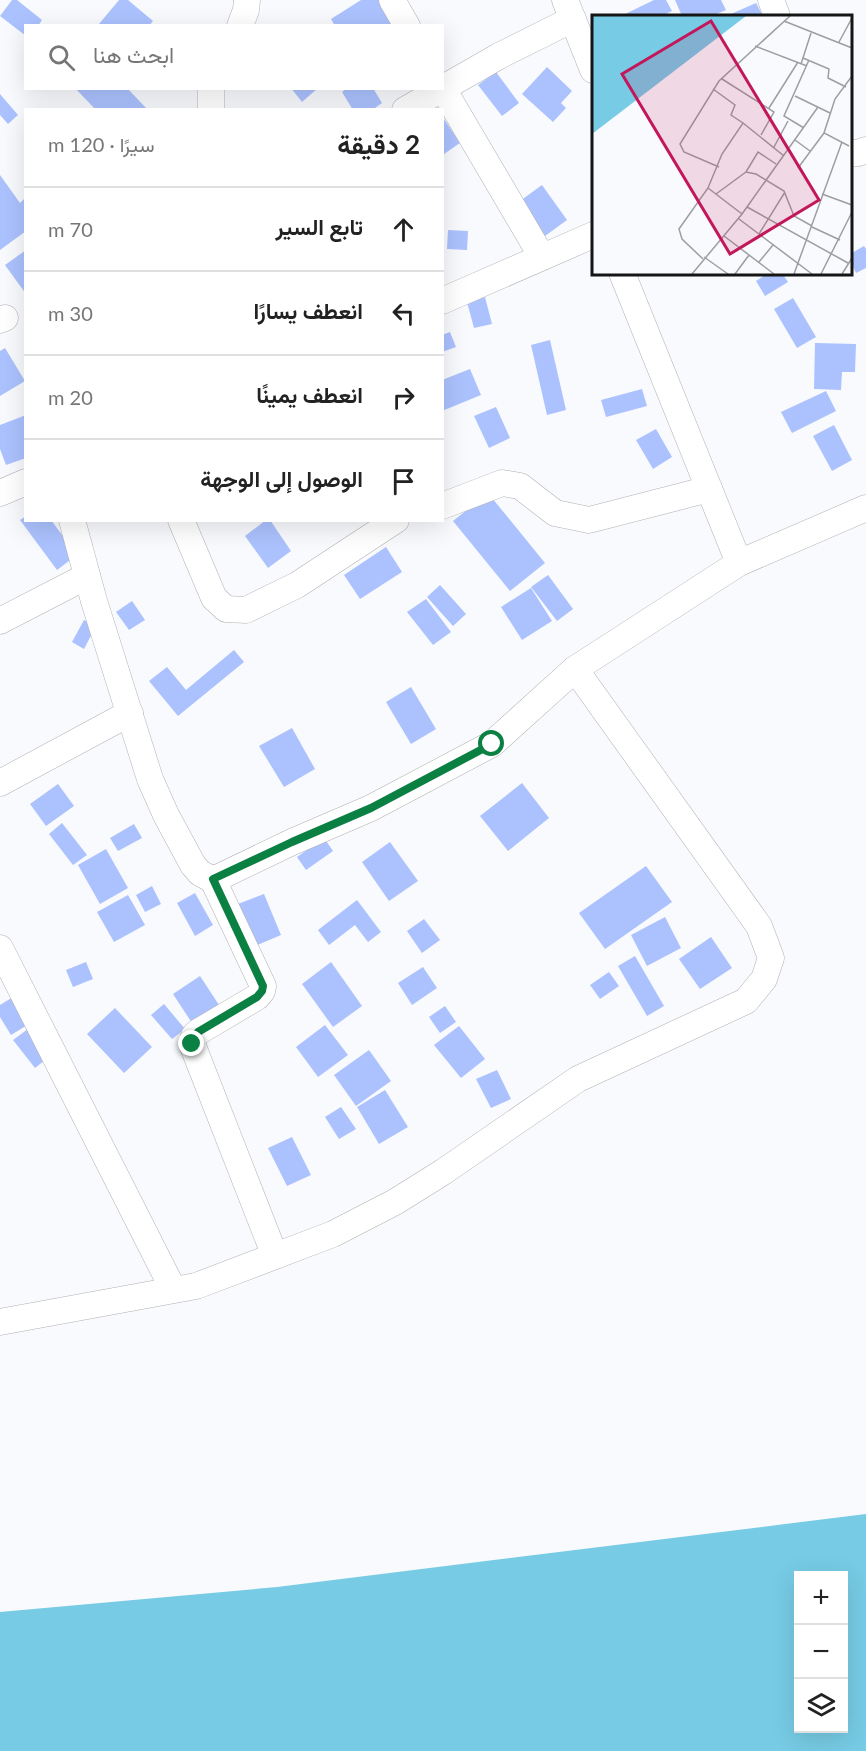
<!DOCTYPE html>
<html lang="ar">
<meta charset="utf-8">
<style>
body{margin:0;font-family:Lato,Vazirmatn,sans-serif;background:#f2f2f2;color:#222;direction:rtl}
.controls{position:absolute;right:18px;bottom:18px;display:grid;overflow:hidden;border-radius:0px;box-shadow:0 6px 24px #0002}
.controls button{width:54px;height:54px;display:grid;place-items:center;padding:0;border:0;border-bottom:2px solid #e0e0e0;background:#fff;color:#222;font:30px sans-serif}
.stop{position:absolute;width:18px;height:18px;margin:-14px;border:4px solid #0b8043;border-radius:50%;background:#fff}
.stop.end{background:#0b8043;border-color:#fff;box-shadow:0 2px 6px #0008}
.list{margin:0;padding:0;list-style:none}
h2{display:flex;justify-content:space-between;align-items:center;height:78px;margin:0;padding:0 24px;font-size:26px}
h2 small{font-size:20px;font-weight:400;color:#767676}
.list li{display:grid;grid-template-columns:39px 1fr auto;gap:18px;align-items:center;box-sizing:border-box;height:84px;padding:0 24px;border-top:2px solid #e0e0e0}
.list b{display:block;font-size:22px;white-space:nowrap}
.list em{font-size:20px;font-style:normal;color:#767676}
.icon{flex:none;width:33px;height:33px;fill:none;stroke:currentColor;stroke-width:2;stroke-linecap:round;stroke-linejoin:round}
.map{position:relative;flex:none;width:866px;height:1751px;overflow:hidden;direction:ltr}
.search{position:absolute;background:#fff;box-shadow:0 6px 24px #0002;left:24px;top:24px;width:420px;height:66px;display:flex;align-items:center;gap:15px;box-sizing:border-box;padding:0 21px;border-radius:0px;color:#767676;font-size:22px}
.panel{position:absolute;background:#fff;box-shadow:0 6px 24px #0002;left:24px;top:108px;width:420px;height:414px;border-radius:0px;direction:rtl}
.map>svg:first-child{display:block}
</style>
<div class="map">
<svg width="866" height="1751" viewBox="0 0 866 1751">
<rect width="100%" height="100%" fill="#f9fafd"/>
<path fill="#77cbe5" fill-rule="evenodd" d="M866,1514V1751H0V1612L277,1587ZM798,1576H844V1728H798Z"/>
<g fill="#acc2fe">
<path d="M12,0H17L42,20L38,26H26V36L0,16Z"/>
<path d="M119,0H128L153,21L149,26H102L99,24Z"/>
<path d="M361,0H384L397,21L390,26H335L331,19Z"/>
<path d="M654,0H666L672,11L661,16H621Z"/>
<path d="M675,0H721L726,10L712,16H682Z"/>
<path d="M756,3L763,16H732L731,14Z"/>
<path d="M547,67L572,91L561,103L566,108L553,122L522,94Z"/>
<path d="M496,72L519,103L502,116L478,85Z"/>
<path d="M75,88H127L148,110H96Z"/>
<path d="M291,88H318L302,102Z"/>
<path d="M347,88H373L382,103L372,110H353L342,92Z"/>
<path d="M0,94L18,115L8,124L0,115Z"/>
<path d="M442,116L460,143L444,154L442,152Z"/>
<path d="M0,175L20,203L24,199L26,201V231L0,250Z"/>
<path d="M542,185L567,220L545,236L520,201Z"/>
<path d="M448,230L468,231L467,250L447,249Z"/>
<path d="M864,246L866,249V268L856,273L850,261V254Z"/>
<path d="M26,250V294L5,265Z"/>
<path d="M768,273H782L788,282L765,296L756,281Z"/>
<path d="M485,297L492,324L474,328L467,302Z"/>
<path d="M793,298L816,337L797,348L774,309Z"/>
<path d="M450,332L456,347L442,352V335Z"/>
<path d="M550,340L566,410L547,415L531,345Z"/>
<path d="M815,343L856,344L855,372H842L841,390L814,389Z"/>
<path d="M5,348L25,381L0,396V351Z"/>
<path d="M470,369L481,395L442,411V380Z"/>
<path d="M642,389L647,406L606,417L601,400Z"/>
<path d="M826,391L836,411L792,433L781,412Z"/>
<path d="M496,407L510,438L489,448L474,416Z"/>
<path d="M26,415V458L6,465L0,449V425Z"/>
<path d="M834,425L852,460L832,471L813,436Z"/>
<path d="M656,429L672,457L653,469L636,440Z"/>
<path d="M488,493L545,563L510,591L453,521Z"/>
<path d="M26,516V520H51L77,555L57,570L20,520Z"/>
<path d="M266,520H270L291,551L268,568L245,536Z"/>
<path d="M386,547L402,572L360,599L344,575Z"/>
<path d="M548,575L573,609L557,621L531,587Z"/>
<path d="M440,585L466,614L453,626L427,597Z"/>
<path d="M531,588L552,621L522,640L501,607Z"/>
<path d="M426,599L451,632L433,645L407,612Z"/>
<path d="M132,601L145,620L129,630L116,612Z"/>
<path d="M84,620L96,626L84,649L72,642Z"/>
<path d="M234,650L244,662L178,716L149,681L167,667L186,690Z"/>
<path d="M411,687L436,729L411,744L386,702Z"/>
<path d="M292,728L315,769L284,787L259,746Z"/>
<path d="M522,783L549,818L508,851L480,816Z"/>
<path d="M58,784L74,806L46,826L30,804Z"/>
<path d="M62,823L87,855L73,865L49,834Z"/>
<path d="M134,824L142,838L118,851L110,838Z"/>
<path d="M324,838L333,851L306,870L297,857Z"/>
<path d="M390,842L418,881L389,901L362,862Z"/>
<path d="M106,849L128,888L100,904L78,865Z"/>
<path d="M646,866L672,902L605,949L579,913Z"/>
<path d="M152,886L161,904L145,912L136,895Z"/>
<path d="M195,893L213,925L195,936L177,903Z"/>
<path d="M264,894L281,935L255,946L238,904Z"/>
<path d="M128,895L145,925L114,942L97,912Z"/>
<path d="M357,900L381,932L368,942L355,925L329,945L318,930Z"/>
<path d="M665,917L681,948L647,966L631,935Z"/>
<path d="M424,919L440,940L422,953L407,931Z"/>
<path d="M711,937L732,968L700,989L679,959Z"/>
<path d="M635,956L664,1006L647,1016L618,966Z"/>
<path d="M86,962L93,979L73,987L66,970Z"/>
<path d="M331,962L362,1006L333,1027L302,984Z"/>
<path d="M423,967L437,988L412,1005L398,983Z"/>
<path d="M609,972L619,986L600,999L590,985Z"/>
<path d="M200,976L219,1005L192,1023L173,994Z"/>
<path d="M13,997L29,1024L11,1035L0,1017V1005Z"/>
<path d="M164,1004L185,1029L172,1039L151,1015Z"/>
<path d="M445,1006L456,1022L440,1033L429,1017Z"/>
<path d="M115,1008L152,1047L124,1073L87,1034Z"/>
<path d="M325,1025L348,1055L318,1077L296,1047Z"/>
<path d="M459,1026L485,1059L461,1078L434,1045Z"/>
<path d="M28,1029L49,1057L35,1068L13,1040Z"/>
<path d="M369,1050L391,1081L356,1106L334,1075Z"/>
<path d="M497,1070L511,1099L491,1108L476,1079Z"/>
<path d="M385,1090L408,1127L379,1144L357,1107Z"/>
<path d="M341,1107L356,1129L339,1139L325,1117Z"/>
<path d="M292,1137L311,1175L287,1186L268,1148Z"/>
</g>
<g fill="none" stroke-linecap="round" stroke-linejoin="round">
<defs>
<g id="minor">
<path d="M392,0L407,26"/>
<path d="M565,0L593,70"/>
<path d="M771,0L777,16"/>
<path d="M240,26L246,10L247,0"/>
<path d="M442,87L542,257"/>
<path d="M211,110V88"/>
<path d="M405,110L499,56L573,19"/>
<path d="M850,153H858L866,150"/>
<path d="M622,273L739,563"/>
<path d="M442,301L593,235"/>
<path d="M0,320L5,318"/>
<path d="M0,493L26,482"/>
<path d="M442,506L502,483L520,486L555,513L589,520L709,489"/>
<path d="M72,520L94,601L150,779L166,815L193,865L200,873L213,880L292,842L371,808L492,744L575,669L739,563L866,508"/>
<path d="M181,520L214,598L226,609L246,610L297,585L396,520"/>
<path d="M0,621L87,576"/>
<path d="M0,783L130,713"/>
<path d="M213,880L263,986L262,991L257,997L198,1032L194,1036L192,1044L275,1256"/>
<path d="M0,948L173,1289"/>
<path d="M0,1322L196,1286L333,1234L395,1202L443,1172L578,1079L746,1001L764,979L771,958L759,926L575,669"/>
</g>
</defs>
<use href="#minor" stroke="#b1b1b4" stroke-width="27"/>
<use href="#minor" stroke="#fff" stroke-width="26"/>
</g>
<g fill="none" stroke-linecap="round" stroke-linejoin="round">
<path stroke="#0b8043" stroke-width="8" d="M192,1044L194,1036L198,1032L257,997L262,991L263,986L213,879L292,842L371,808L492,744"/>
</g>
<g transform="translate(592 15)">
<rect width="260" height="260" fill="#f9fafd"/>
<path d="M0,1H154L0,119Z" fill="#77cbe5"/>
<path fill="none" stroke="#9d9ea0" stroke-width="1.5" d="M192,6L260,33M247,27L260,3M163,31L215,51M211,43L237,54L236,63L254,72M209,49L219,18M130,64L182,97L169,120M121,74L143,90L139,100L151,108M203,81L238,98M177,93L206,47M212,113L192,101L217,45M203,125L218,136M257,131L232,118L243,84L260,61M182,132L196,106M127,152L92,137L88,129L127,66L198,1M206,153L232,118M154,157L166,137L184,149M116,173L150,199M124,179L154,157L164,159L192,176L202,201L220,211M230,179L260,190M155,192L256,248M147,204L220,259M220,212L248,225M167,219L193,177M132,221L182,259M112,242L136,259M111,244L90,224L87,214L116,173L130,139L151,108L192,141M167,247L181,230M100,259L150,199L226,92M143,259L157,240M202,259L250,127M229,259L260,197M250,259L260,243"/>
<path fill="#c2185b" fill-opacity="0.15" stroke="#c2185b" stroke-width="3" d="M119,6L227,185L138,239L30,59Z"/>
<rect width="260" height="260" fill="none" stroke="#141515" stroke-width="3"/>
</g>
</svg>
<div class="controls">
<button>+</button>
<button>−</button>
<button><svg class="icon" aria-label="layers" viewBox="0 0 24 24"><path d="M12 4l9 5-9 5-9-5zM3 14l9 5 9-5"/></svg></button>
</div>
<div class="stop" style="left:492px;top:744px"></div>
<div class="stop end" style="left:192px;top:1044px"></div>
<div class="search"><svg class="icon" aria-label="search" viewBox="0 0 24 24"><circle cx="10" cy="10" r="6"/><path d="M15 15l6 6"/></svg>ابحث هنا</div>
<section class="panel">
<h2>2 دقيقة<small>سيرًا · 120 m</small></h2>
<ul class="list">
<li><svg class="icon" aria-label="ahead" viewBox="0 0 24 24"><path d="M12 20V5M6 11l6-6 6 6"/></svg><div><b>تابع السير</b></div><em>70 m</em></li>
<li><svg class="icon" aria-label="left" viewBox="0 0 24 24"><path d="M17 20v-9H6M10 6l-5 5 5 5"/></svg><div><b>انعطف يسارًا</b></div><em>30 m</em></li>
<li><svg class="icon" aria-label="right" viewBox="0 0 24 24"><path d="M7 20v-9h11M14 6l5 5-5 5"/></svg><div><b>انعطف يمينًا</b></div><em>20 m</em></li>
<li><svg class="icon" aria-label="arrive" viewBox="0 0 24 24"><path d="M6 21V4h12l-3 4 3 4H6"/></svg><div><b>الوصول إلى الوجهة</b></div></li>
</ul>
</section>
</div>
